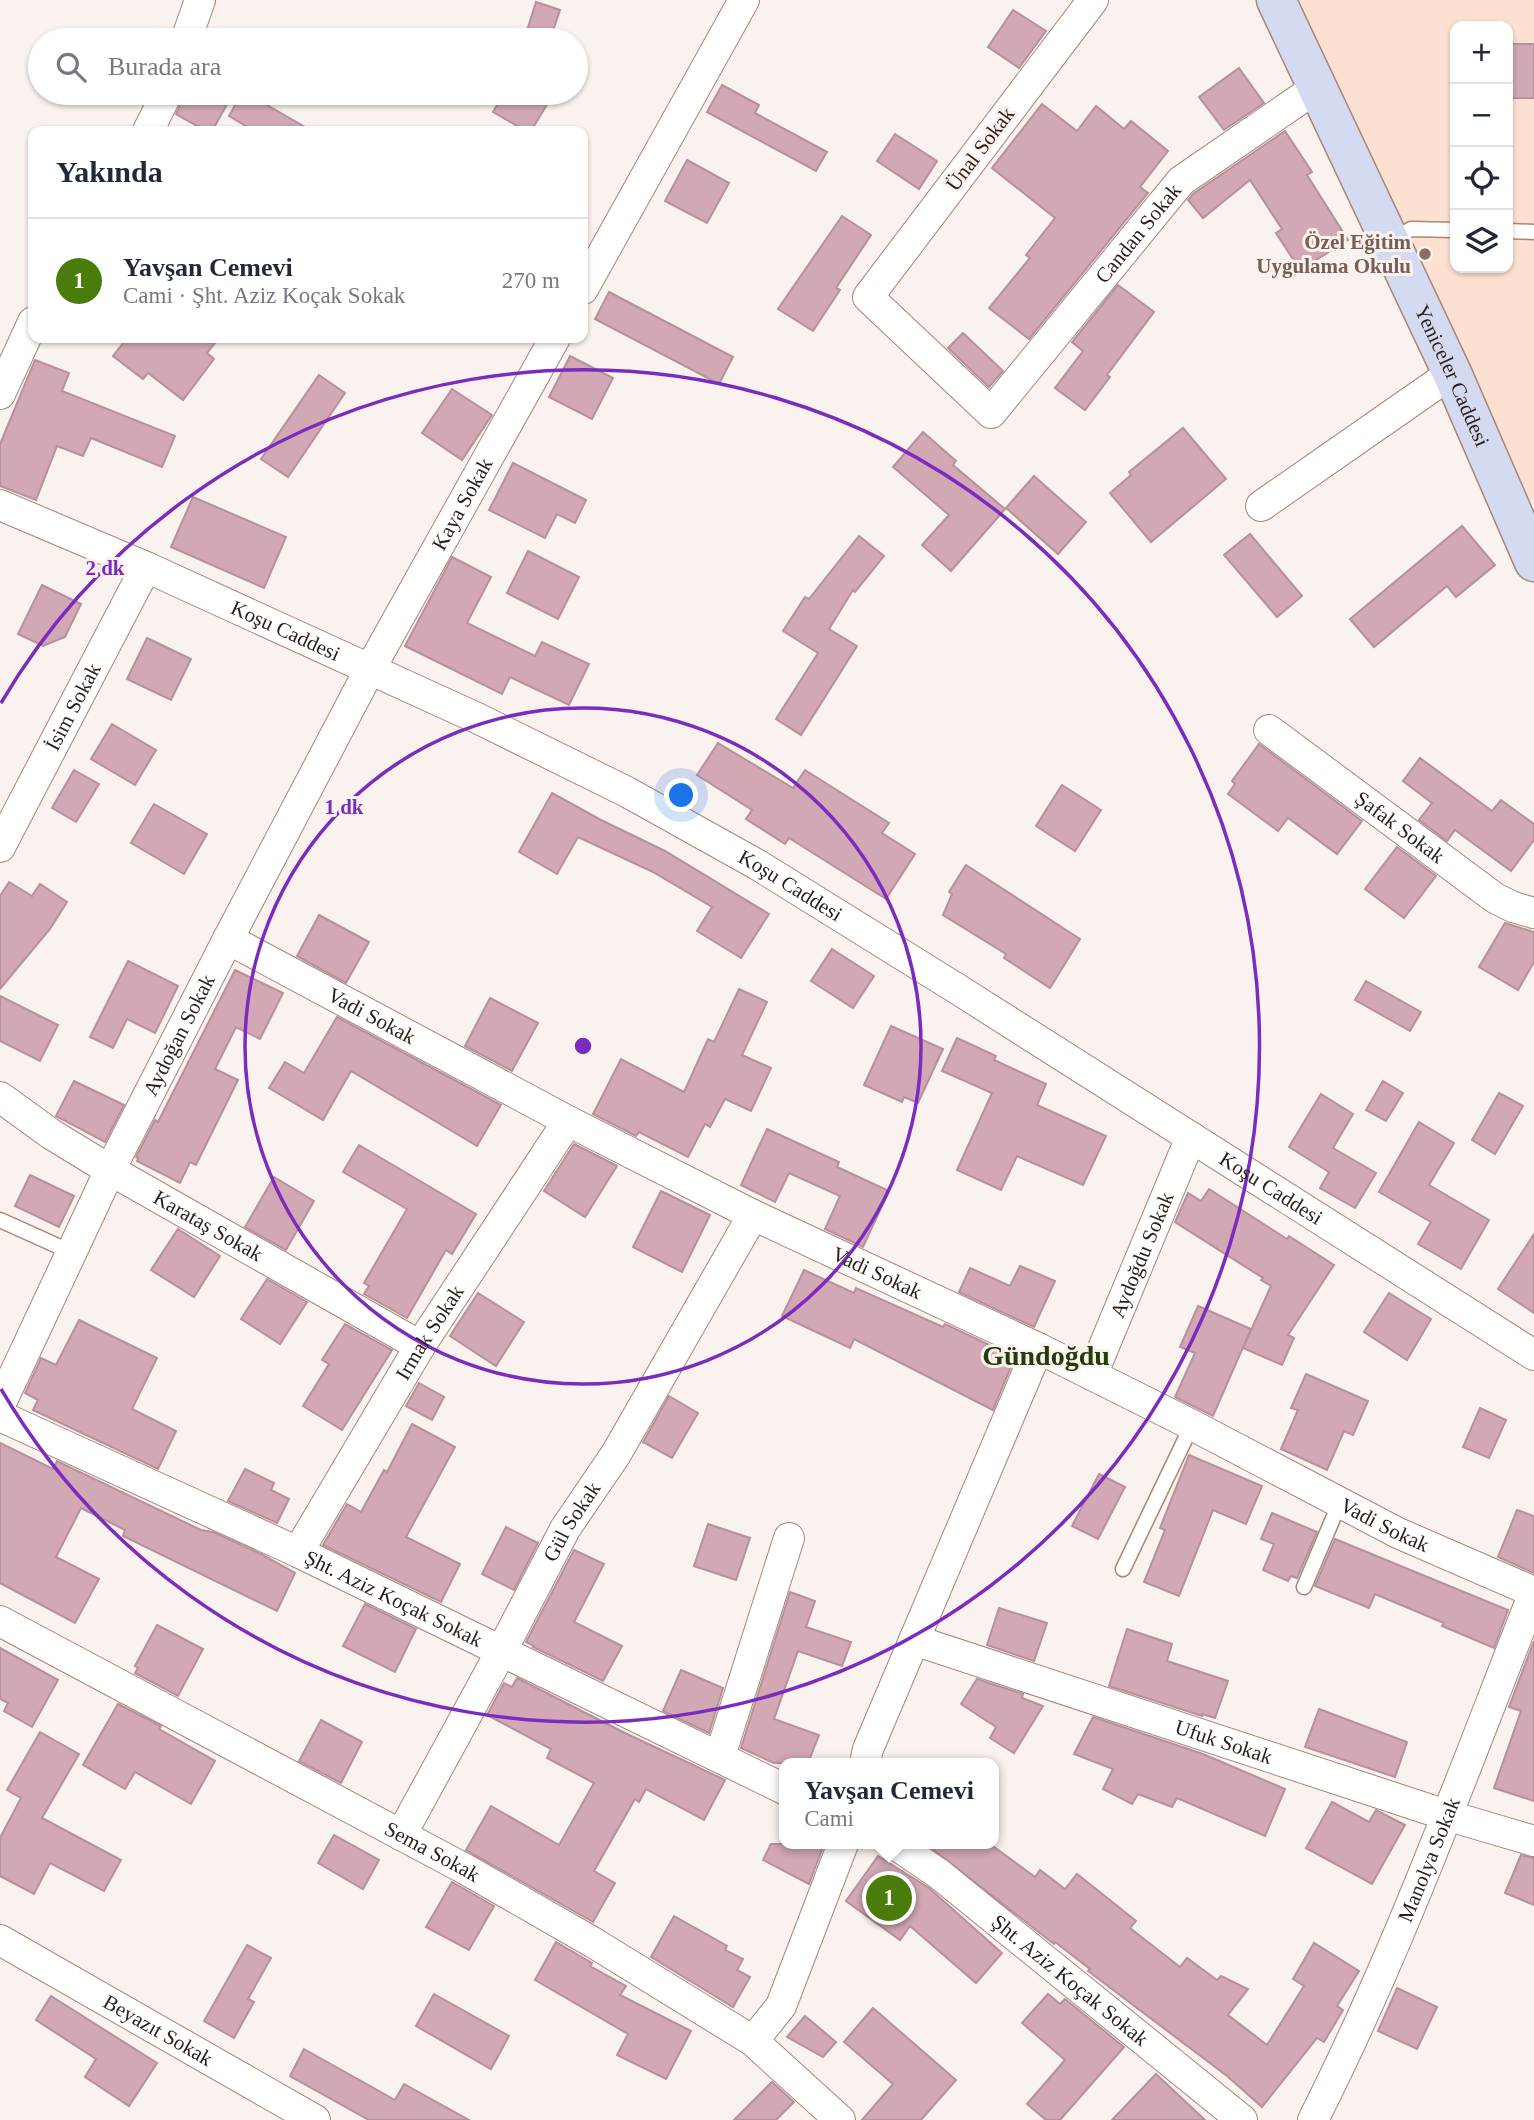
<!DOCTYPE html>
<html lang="tr">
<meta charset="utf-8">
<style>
body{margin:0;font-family:Georgia,serif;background:#f6f6f7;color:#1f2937}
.controls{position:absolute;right:21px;top:21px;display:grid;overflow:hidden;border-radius:14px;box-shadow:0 2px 5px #0004}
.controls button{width:63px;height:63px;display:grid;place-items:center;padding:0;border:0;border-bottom:2px solid #e0e1e3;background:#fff;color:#1f2937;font:35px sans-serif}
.you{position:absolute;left:682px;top:796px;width:24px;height:24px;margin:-18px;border:5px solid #fff;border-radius:50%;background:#1a73e8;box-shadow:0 0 0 10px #1a73e833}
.badge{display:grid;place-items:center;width:46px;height:46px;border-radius:50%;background:#497c0a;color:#fff;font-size:23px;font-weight:700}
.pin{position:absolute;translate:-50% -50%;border:4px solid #fff;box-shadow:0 2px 7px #0006}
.popup{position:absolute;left:779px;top:1758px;width:220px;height:91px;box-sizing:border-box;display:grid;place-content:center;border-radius:14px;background:#fff;filter:drop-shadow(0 2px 5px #0005);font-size:23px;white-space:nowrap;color:#747a83}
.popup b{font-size:26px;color:#1f2937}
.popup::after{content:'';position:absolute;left:50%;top:100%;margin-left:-14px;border:14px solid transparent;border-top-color:#fff}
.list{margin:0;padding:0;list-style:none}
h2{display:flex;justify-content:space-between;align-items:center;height:91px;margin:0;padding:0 28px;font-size:30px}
h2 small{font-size:23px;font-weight:400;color:#747a83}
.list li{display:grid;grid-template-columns:46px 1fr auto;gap:21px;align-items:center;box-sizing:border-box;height:126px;padding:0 28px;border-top:2px solid #e0e1e3}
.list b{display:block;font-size:26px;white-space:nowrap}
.list p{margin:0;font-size:23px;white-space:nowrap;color:#747a83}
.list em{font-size:23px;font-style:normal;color:#747a83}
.icon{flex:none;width:38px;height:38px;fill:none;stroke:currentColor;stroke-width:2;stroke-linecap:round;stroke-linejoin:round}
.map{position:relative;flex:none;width:1534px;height:2120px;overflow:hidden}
.search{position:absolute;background:#fff;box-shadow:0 2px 5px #0004;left:28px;top:28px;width:560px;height:77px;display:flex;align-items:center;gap:18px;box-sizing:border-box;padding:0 24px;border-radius:38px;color:#747a83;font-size:26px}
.panel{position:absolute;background:#fff;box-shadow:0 2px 5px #0004;left:28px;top:126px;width:560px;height:217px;border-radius:14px}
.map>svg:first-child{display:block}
</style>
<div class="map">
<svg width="1534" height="2120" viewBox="0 0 1534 2120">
<rect width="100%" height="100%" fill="#faf2ee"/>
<path fill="#fce1d2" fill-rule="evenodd" d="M1276,0H1534V500L1507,499ZM1455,26H1508V268H1455Z"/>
<g fill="#d1a8b4" stroke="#b7909b" stroke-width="2">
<path d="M536,2L560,10L550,40H524Z"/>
<path d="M1013,10L1046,31L1019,68L988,47Z"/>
<path d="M1512,44H1534V98H1511Z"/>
<path d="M1239,68L1264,103L1224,130L1199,97Z"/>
<path d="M722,85L759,105L755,113L827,152L816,171L707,112Z"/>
<path d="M186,93H214L229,101L212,131H206L176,114Z"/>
<path d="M242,93H246L312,131H254L229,116Z"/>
<path d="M504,93H554L531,131H526L493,112Z"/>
<path d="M1042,104L1077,131L1096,106L1124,129L1131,121L1168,151L1140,187L1148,193L1029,339L989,308L1030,258L1026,255L1055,218L992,168Z"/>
<path d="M1285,131L1312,172L1307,175L1348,240L1300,270L1276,233L1282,229L1250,180L1203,218L1188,200L1193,194Z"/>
<path d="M895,134L937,161L919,189L877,161Z"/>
<path d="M687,160L729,183L707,223L665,201Z"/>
<path d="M842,216L871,235L836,288L840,290L813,331L778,309Z"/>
<path d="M1118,285L1154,312L1107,375L1110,377L1085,410L1055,388L1083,351L1072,342Z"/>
<path d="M609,292L733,357L719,384L595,319Z"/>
<path d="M963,333L1003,371L989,387L948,348Z"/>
<path d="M127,338H219L207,353L214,359L183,400L148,373L143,379L113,356Z"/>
<path d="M570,356L613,378L592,419L549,397Z"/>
<path d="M35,360L69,373L62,391L175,436L162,467L91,438L83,456L57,446L36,500L0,486V444Z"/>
<path d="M319,375L345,393L288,477L261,459Z"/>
<path d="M452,389L492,415L462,460L422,433Z"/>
<path d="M1183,428L1226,479L1151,542L1110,493L1131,475L1129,472Z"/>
<path d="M923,432L956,461L953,465L1005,509L951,571L922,545L949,515L893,467Z"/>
<path d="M513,463L586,500L575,523L557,514L545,538L489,510Z"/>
<path d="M1034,476L1086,522L1058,554L1006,508Z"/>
<path d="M193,497L286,537L264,588L171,547Z"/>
<path d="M1462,526L1495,565L1456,597L1447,586L1374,647L1350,619Z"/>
<path d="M1250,534L1302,596L1277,617L1224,555Z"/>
<path d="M859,536L884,556L855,592L853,590L829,629L857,646L801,735L776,719L818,653L783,631L805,597L809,599Z"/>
<path d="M528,551L579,577L558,619L507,593Z"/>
<path d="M452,557L491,577L467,623L535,656L542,642L589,664L569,705L510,677L502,694L405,646Z"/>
<path d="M42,585L81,604L65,637L43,646L18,634Z"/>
<path d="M147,638L191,659L171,700L127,679Z"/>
<path d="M112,724L156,750L135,785L91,759Z"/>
<path d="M718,743L793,788L805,770L889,823L882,833L915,854L886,899L789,838L785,844L746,819L752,810L697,775Z"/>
<path d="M1259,744L1362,821L1337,854L1288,818L1278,831L1228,794L1235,784L1232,781Z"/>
<path d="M1420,758L1492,811L1501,800L1534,824V840L1511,871L1455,830L1447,841L1419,820L1432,803L1403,781Z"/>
<path d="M74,770L99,784L76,822L52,808Z"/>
<path d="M1062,785L1101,810L1075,851L1036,826Z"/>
<path d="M552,793L601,820L665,851L769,914L741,958L697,931L712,907L653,872L578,837L557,874L519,852Z"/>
<path d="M154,804L207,834L184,874L131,843Z"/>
<path d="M1397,847L1436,876L1404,918L1365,889Z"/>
<path d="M966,865L1080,939L1050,988L1004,958L1006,954L943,915L952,894L949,892Z"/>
<path d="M9,882L32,896L40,884L67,902L50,929L0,989V896Z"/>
<path d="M319,915L369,942L346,983L297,956Z"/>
<path d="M1505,923L1534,932V962L1518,990L1479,967Z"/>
<path d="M832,949L874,976L853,1008L811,981Z"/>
<path d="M128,961L178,986L155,1033L127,1019L113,1048L90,1037Z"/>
<path d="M235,970L283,993L260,1039L236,1027L215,1069L238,1080L196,1165L190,1162L180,1183L137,1161L138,1158L136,1157L155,1120L158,1122Z"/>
<path d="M1366,981L1421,1012L1410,1031L1355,1000Z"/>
<path d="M739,989L767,1002L742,1055L771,1068L751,1111L725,1099L710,1127L705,1124L688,1157L639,1132L636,1136L593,1114L621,1059L684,1092L708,1039L714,1042Z"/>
<path d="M0,996L58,1025L40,1061L0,1041Z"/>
<path d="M490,998L538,1023L512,1071L465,1046Z"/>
<path d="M337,1017L501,1105L477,1146L351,1071L323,1120L269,1088L285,1062L304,1073Z"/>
<path d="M891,1026L943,1049L918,1103L904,1097L902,1102L864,1085Z"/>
<path d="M957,1038L996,1056L994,1060L1046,1084L1037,1105L1106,1136L1083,1185L1017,1156L1001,1190L957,1170L992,1093L942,1071Z"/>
<path d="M74,1081L124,1105L105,1142L56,1116Z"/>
<path d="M1383,1081L1403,1093L1386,1121L1366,1110Z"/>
<path d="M1499,1093L1523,1106L1495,1154L1472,1140Z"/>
<path d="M1321,1094L1353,1114L1333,1148L1376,1173L1355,1208L1320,1188L1329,1172L1289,1147Z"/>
<path d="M1419,1122L1454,1143L1429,1185L1489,1220L1461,1269L1418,1244L1431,1222L1379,1192Z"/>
<path d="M767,1129L839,1162L837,1167L889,1191L863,1247L825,1229L840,1196L789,1173L775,1202L741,1185Z"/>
<path d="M574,1144L617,1166L585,1217L544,1191Z"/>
<path d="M359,1145L476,1214L452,1254L446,1250L407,1318L364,1294L369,1286L364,1283L407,1209L343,1172Z"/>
<path d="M30,1175L74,1196L59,1227L15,1206Z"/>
<path d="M274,1177L314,1201L286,1250L245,1227Z"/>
<path d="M1209,1189L1287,1239L1289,1236L1334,1265L1288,1335L1294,1338L1282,1365L1243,1348L1271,1286L1261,1280L1263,1278L1175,1222L1188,1193L1201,1201Z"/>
<path d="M661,1191L710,1215L682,1272L633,1247Z"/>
<path d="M178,1229L220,1256L194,1297L151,1270Z"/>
<path d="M1534,1234V1313L1498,1289Z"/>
<path d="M1020,1266L1055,1281L1034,1327L959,1292L970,1268L1010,1286Z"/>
<path d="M804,1270L854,1293L856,1288L943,1327L945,1324L1015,1357L993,1410L854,1339L850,1348L782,1316Z"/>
<path d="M267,1279L307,1302L280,1344L241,1319Z"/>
<path d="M478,1293L524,1322L496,1366L450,1336Z"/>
<path d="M1389,1293L1431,1319L1407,1360L1364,1332Z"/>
<path d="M1198,1306L1251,1329L1213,1416L1175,1397L1195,1353L1180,1347Z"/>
<path d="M79,1320L157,1358L132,1409L176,1431L158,1469L33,1410L38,1400L25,1393L41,1358L56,1365Z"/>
<path d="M345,1324L392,1350L342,1430L303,1406L329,1364L322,1360Z"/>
<path d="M1306,1374L1368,1401L1353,1435L1344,1431L1327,1470L1281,1449L1298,1410L1291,1408Z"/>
<path d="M419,1383L444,1397L432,1420L406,1406Z"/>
<path d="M669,1396L698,1413L672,1458L643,1442Z"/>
<path d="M1480,1408L1506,1420L1489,1458L1463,1447Z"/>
<path d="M412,1424L455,1447L406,1537L460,1564L441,1602L323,1545L347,1504L361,1512L384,1470L387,1472Z"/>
<path d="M0,1443L53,1469L57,1461L201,1530L213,1532L261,1554L295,1573L277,1611L123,1536L125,1530L81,1508L56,1557L99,1579L75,1623L0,1583Z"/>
<path d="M1189,1455L1262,1486L1246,1524L1213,1510L1179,1596L1144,1582L1165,1530L1160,1528Z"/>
<path d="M245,1469L274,1483L271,1490L289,1499L277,1523L228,1501Z"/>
<path d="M1099,1474L1125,1487L1098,1539L1072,1526Z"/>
<path d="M1517,1510L1534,1516V1573L1498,1557Z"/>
<path d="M1272,1513L1317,1532L1297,1578L1291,1576L1288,1581L1263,1570L1274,1544L1261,1539Z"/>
<path d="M708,1524L750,1538L736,1580L694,1566Z"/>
<path d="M506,1527L538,1543L514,1590L482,1574Z"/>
<path d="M1335,1539L1508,1610L1494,1648L1442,1626L1444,1623L1375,1594L1369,1608L1315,1586Z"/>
<path d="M574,1550L604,1564L574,1622L622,1646L603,1681L533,1647L534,1646L526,1642Z"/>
<path d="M790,1592L815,1601L806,1627L851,1642L842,1666L798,1651L774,1719L819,1735L808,1763H774L741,1748Z"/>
<path d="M365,1604L416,1629L395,1672L343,1646Z"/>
<path d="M999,1608L1047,1623L1034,1661L987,1645Z"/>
<path d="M157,1625L203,1649L178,1696L135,1673L138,1668L135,1666Z"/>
<path d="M1127,1629L1172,1644L1167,1661L1228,1681L1215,1718L1202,1714V1716L1109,1686Z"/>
<path d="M1534,1641V1801L1494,1788L1521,1711L1509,1707Z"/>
<path d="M0,1648L58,1680L32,1727L4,1711L8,1703L0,1699Z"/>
<path d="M681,1670L723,1688L709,1733L663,1711Z"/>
<path d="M517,1678L625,1733L725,1780L704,1820L646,1789L639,1802L635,1799L594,1871L615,1883L593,1922L466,1850L491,1806L559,1845L594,1783L547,1758L551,1749L487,1715L504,1683L512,1687Z"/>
<path d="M977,1679L1023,1694L1022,1698L1043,1706L1014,1753L990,1738L996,1727L961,1704Z"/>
<path d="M118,1704L161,1726L159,1729L215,1761L191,1804L135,1772L125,1789L83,1765Z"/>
<path d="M1319,1709L1407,1742L1395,1777L1305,1747Z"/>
<path d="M1093,1717L1203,1754L1285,1789L1265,1836L1177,1798L1172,1807L1138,1794L1132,1804L1103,1789L1113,1769L1074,1754Z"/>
<path d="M321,1720L362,1742L341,1783L299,1761Z"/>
<path d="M40,1732L79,1754L42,1818L121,1860L104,1891L50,1863L34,1894L0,1876V1838L21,1798L7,1790Z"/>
<path d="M1332,1802L1369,1822L1376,1810L1405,1825L1372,1884L1306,1848Z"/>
<path d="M334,1835L379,1860L363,1889L318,1863Z"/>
<path d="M771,1844H824L809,1884L763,1860Z"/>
<path d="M926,1844H990L1035,1877L1040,1870L1065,1889L1077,1874L1136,1921L1130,1928L1180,1967L1187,1958L1217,1980L1221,1976L1248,1989L1228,2015L1267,2045L1304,1986L1293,1979L1314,1943L1359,1971L1337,2006L1343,2010L1324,2042L1317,2038L1262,2107L1227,2076L1088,1971L1090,1969L1055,1942L1054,1944Z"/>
<path d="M1521,1855L1534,1858V1905L1505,1893Z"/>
<path d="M878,1856L929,1888L1002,1953L976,1983L910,1926L900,1940L846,1901Z"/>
<path d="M452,1882L494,1906L469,1950L426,1927Z"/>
<path d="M674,1916L727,1946L725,1950L743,1959L737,1970L750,1977L733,2007L651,1957Z"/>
<path d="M556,1942L592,1963L590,1966L626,1986L620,1995L691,2031L666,2079L617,2055L628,2034L535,1980Z"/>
<path d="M247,1945L271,1958L248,1999L254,2002L234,2038L204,2021Z"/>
<path d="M1397,1988L1437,2007L1417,2049L1378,2031Z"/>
<path d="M434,1994L509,2036L491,2069L416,2026Z"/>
<path d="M1048,1994L1060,2004L1065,1999L1124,2047L1060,2120H1046L1027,2104L1065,2060L1022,2023Z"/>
<path d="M51,1996L157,2063L129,2106L85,2077L96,2059L36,2020Z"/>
<path d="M873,2008L956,2080L921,2120H862L893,2084L844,2042Z"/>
<path d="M805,2016L836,2042L823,2057L787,2037Z"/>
<path d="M304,2049L395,2100L404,2084L469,2120H369L290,2076Z"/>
<path d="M1156,2074L1205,2120H1112Z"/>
<path d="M772,2082L794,2102L776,2120H734Z"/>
</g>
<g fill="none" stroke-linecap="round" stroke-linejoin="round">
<defs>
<g id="lane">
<path d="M1508,231L1534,232"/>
<path d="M1390,241L1411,229L1455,230"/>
<path d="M0,1220L71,1252"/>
<path d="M1123,1569L1192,1425"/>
<path d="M1304,1587L1340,1502"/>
</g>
<g id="street">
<path id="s1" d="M1093,0L868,297L991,413L1181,181L1316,88"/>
<path d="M186,40L200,0"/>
<path d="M148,131L167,93"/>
<path d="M583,289L744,0"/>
<path d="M0,394L33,322"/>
<path id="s2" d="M0,505L146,567L479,719L627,792L758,865L959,990L1534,1355"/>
<path d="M1261,506L1452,373"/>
<path id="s3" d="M1269,730L1495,898L1513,907L1534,913"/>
<path id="s4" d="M0,847L146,567"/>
<path id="s5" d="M228,939L568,1121L753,1215L1038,1348L1192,1425L1398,1533L1534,1592"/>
<path id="s6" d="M0,1097L51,1134L110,1170L420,1346"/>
<path id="s7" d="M1092,1375L1191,1137"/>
<path id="s8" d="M0,1405L110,1170L228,939L370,669L555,338"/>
<path id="s9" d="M0,1416L298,1552L784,1789"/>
<path id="s10" d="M298,1552L420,1346L568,1121"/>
<path id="s11" d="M0,1621L465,1869L594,1943L753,2041L840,2120"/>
<path id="s12" d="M914,1640L1446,1815L1534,1841"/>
<path d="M720,1756L789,1538"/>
<path d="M865,1763L868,1749L1038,1348"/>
<path id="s13" d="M401,1835L502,1650L565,1529L616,1454L753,1215"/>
<path id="s14" d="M895,1844L939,1874L1242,2120"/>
<path id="s15" d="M0,1940L315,2120"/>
<path d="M753,2041L781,2006L843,1844"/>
<path id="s16" d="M1313,2120C1399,1950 1464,1770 1534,1593"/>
</g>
<g id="secondary">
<path id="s17" d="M1276,0L1452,373L1534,562"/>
</g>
</defs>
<use href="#lane" stroke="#a88773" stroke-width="17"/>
<use href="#street" stroke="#a88773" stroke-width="32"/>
<use href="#secondary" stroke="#a88773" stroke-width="41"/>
<use href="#lane" stroke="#fff" stroke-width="14"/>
<use href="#street" stroke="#fff" stroke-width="30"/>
<use href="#secondary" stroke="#d5daf3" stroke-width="38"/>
</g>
<g fill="none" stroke="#7b2cbf" stroke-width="3.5">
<circle cx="583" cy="1046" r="338"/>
<path d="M1 703A676 676 0 1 1 1 1389"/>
</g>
<circle fill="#8d6e63" stroke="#faf2ee" stroke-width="2.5" cx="1425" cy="254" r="7"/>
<g text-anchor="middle" stroke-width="6" stroke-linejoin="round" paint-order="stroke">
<g font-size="21" fill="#2b1e17" stroke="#faf2ee">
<text transform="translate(980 149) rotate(-53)" y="7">Ünal Sokak</text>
<text dy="7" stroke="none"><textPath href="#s1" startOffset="774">Candan Sokak</textPath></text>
<text dy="7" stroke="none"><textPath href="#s17" startOffset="415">Yeniceler Caddesi</textPath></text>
<text dy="7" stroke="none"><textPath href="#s8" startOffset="1013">Kaya Sokak</textPath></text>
<text dy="7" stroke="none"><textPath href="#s2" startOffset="312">Koşu Caddesi</textPath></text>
<text dy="7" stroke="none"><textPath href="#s4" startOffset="158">İsim Sokak</textPath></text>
<text dy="7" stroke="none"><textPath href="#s3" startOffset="163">Şafak Sokak</textPath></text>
<text dy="7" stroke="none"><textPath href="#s2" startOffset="878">Koşu Caddesi</textPath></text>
<text dy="7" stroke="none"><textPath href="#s5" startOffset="163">Vadi Sokak</textPath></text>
<text dy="7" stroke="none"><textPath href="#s8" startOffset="411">Aydoğan Sokak</textPath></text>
<text dy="7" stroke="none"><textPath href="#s2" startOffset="1446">Koşu Caddesi</textPath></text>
<text dy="7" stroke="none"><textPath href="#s6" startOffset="245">Karataş Sokak</textPath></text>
<text dy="7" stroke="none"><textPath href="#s7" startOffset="130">Aydoğdu Sokak</textPath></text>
<text dy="7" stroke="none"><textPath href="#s5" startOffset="730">Vadi Sokak</textPath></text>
<text dy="7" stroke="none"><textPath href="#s10" startOffset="256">Irmak Sokak</textPath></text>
<text dy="7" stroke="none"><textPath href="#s13" startOffset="357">Gül Sokak</textPath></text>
<text dy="7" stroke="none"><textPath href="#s5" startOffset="1297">Vadi Sokak</textPath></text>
<text dy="7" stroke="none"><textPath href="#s9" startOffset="434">Şht. Aziz Koçak Sokak</textPath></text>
<text dy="7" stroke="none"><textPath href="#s12" startOffset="326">Ufuk Sokak</textPath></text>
<text dy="7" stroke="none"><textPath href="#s11" startOffset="490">Sema Sokak</textPath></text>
<text dy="7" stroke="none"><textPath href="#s16" startOffset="285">Manolya Sokak</textPath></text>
<text dy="7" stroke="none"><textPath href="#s14" startOffset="222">Şht. Aziz Koçak Sokak</textPath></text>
<text dy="7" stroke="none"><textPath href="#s15" startOffset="182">Beyazıt Sokak</textPath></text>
</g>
<g font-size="21" font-weight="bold" fill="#785e54" stroke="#faf2ee" text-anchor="end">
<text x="1411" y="249">Özel Eğitim<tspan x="1411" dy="24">Uygulama Okulu</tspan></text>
</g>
<g font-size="28" font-weight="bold" fill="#233c0a" stroke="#faf2ee">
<text x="1046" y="1365">Gündoğdu</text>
</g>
</g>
<circle cx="583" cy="1046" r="10" fill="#7b2cbf" stroke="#faf2ee" stroke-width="3.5"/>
<g font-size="21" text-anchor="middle" font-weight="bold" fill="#7b2cbf" stroke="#faf2ee" stroke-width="6" stroke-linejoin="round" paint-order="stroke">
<text x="105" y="575">2 dk</text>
<text x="344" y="814">1 dk</text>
</g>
</svg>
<div class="controls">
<button>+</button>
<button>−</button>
<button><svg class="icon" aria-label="locate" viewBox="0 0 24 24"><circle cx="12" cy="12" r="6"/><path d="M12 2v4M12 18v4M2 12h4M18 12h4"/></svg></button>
<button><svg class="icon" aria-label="layers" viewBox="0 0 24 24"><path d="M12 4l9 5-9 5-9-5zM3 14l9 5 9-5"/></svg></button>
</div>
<div class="you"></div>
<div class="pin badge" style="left:889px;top:1898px">1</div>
<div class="popup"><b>Yavşan Cemevi</b>Cami</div>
<div class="search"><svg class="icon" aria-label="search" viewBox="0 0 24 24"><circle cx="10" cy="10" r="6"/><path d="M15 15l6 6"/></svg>Burada ara</div>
<section class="panel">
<h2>Yakında<small></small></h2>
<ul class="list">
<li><span class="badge">1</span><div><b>Yavşan Cemevi</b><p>Cami · Şht. Aziz Koçak Sokak</p></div><em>270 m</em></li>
</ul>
</section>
</div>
